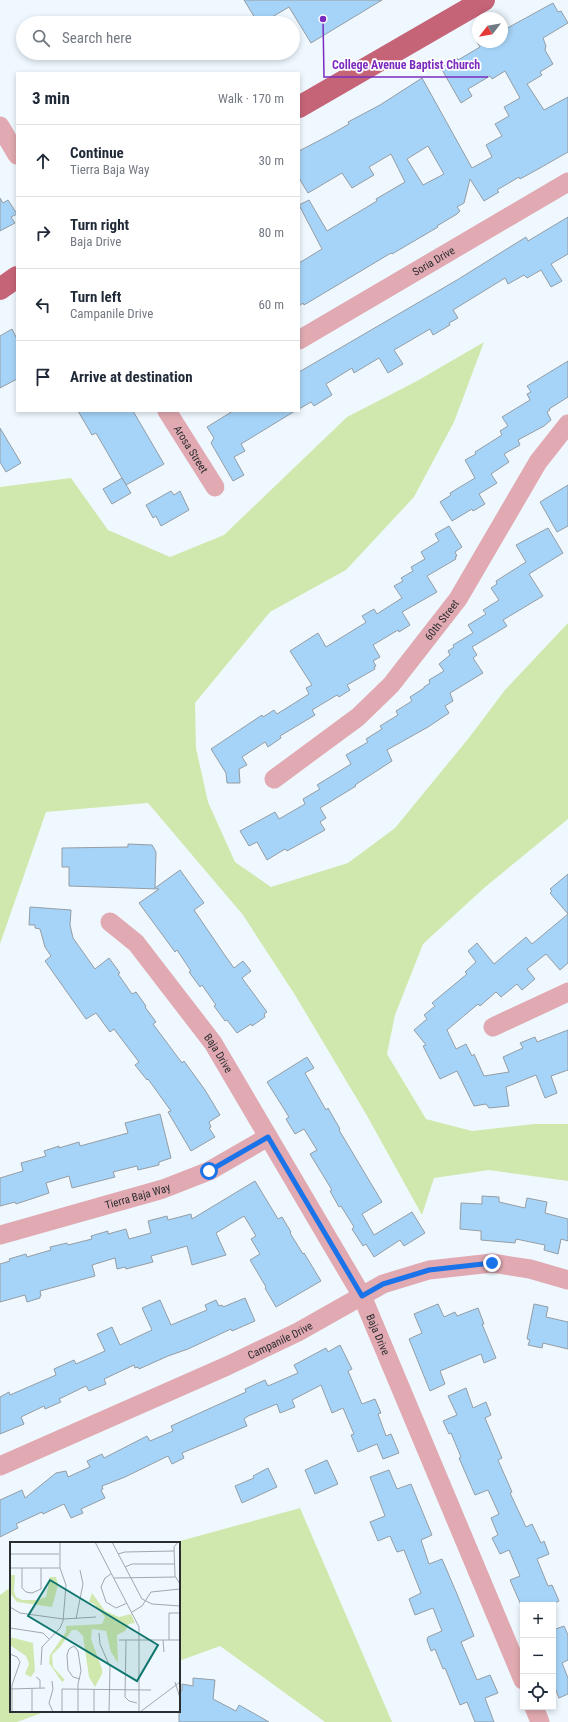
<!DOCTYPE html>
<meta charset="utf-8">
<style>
body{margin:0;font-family:"Roboto Condensed",sans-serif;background:#f2f2f3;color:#1f2937}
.controls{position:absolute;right:12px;bottom:12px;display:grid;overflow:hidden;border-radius:0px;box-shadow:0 2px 6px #0003}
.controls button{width:36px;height:36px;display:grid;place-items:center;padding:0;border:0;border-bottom:1px solid #e0e1e3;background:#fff;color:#1f2937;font:20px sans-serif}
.compass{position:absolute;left:472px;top:12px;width:36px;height:36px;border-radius:50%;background:#fff;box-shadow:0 2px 6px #0003;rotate:239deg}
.stop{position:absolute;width:12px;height:12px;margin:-9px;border:3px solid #1a73e8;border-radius:50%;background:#fff}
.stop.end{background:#1a73e8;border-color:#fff;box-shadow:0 1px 4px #0008}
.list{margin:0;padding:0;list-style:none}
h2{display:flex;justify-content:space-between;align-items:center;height:52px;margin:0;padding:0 16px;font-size:17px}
h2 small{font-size:13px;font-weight:400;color:#747a83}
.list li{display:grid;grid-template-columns:26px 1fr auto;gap:12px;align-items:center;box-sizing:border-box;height:72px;padding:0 16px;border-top:1px solid #e0e1e3}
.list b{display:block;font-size:15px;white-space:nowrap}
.list p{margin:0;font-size:13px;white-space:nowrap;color:#747a83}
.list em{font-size:13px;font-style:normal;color:#747a83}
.icon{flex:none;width:22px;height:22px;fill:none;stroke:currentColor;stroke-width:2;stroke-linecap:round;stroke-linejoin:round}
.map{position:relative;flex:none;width:568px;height:1722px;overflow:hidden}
.search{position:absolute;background:#fff;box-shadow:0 2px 6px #0003;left:16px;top:16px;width:284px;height:44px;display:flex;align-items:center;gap:10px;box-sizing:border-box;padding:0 14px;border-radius:22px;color:#747a83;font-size:15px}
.panel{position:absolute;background:#fff;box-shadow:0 2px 6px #0003;left:16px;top:72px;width:284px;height:340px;border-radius:0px}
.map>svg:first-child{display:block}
</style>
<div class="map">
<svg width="568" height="1722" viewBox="0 0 568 1722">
<rect width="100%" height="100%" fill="#eff8ff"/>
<g fill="#d0e8ae">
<path d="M484,342L454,422L414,497L346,570L270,612L195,703L196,748L208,802L235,862L271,887L348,863L395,828L468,739L505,690L568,623V819L484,888L423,944L395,1015L387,1054L426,1119L472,1131L534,1124H568V1181L489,1170L434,1178L422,1215L366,1114L295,995L243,915L148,803L46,812L0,944V487L71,478L108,530L170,557L224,535L347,417L417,381Z"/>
<path d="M300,1508L392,1722H325L220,1646L179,1661V1543H173Z"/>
<path d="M11,1587V1711H47L17,1722H0V1595Z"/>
</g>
<g fill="#a6d4f8" stroke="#959da4" fill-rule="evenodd">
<path d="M244,0H382L311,43L289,7L262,23H258Z"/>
<path d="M553,3L558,12L561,11L568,23L543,38L546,46L545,50L553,64L540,72L542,75L527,84L544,110L568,97V152L540,168L520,179L519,177L497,190L499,192L484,201L470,179L464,203L457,207L460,211L457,214L437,226L438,227L392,254L391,253L304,305L303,303L299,306V263L322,249L299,205L309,200L327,231L377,201L376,199L405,182L391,154L369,167L374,175L352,188L342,173L308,193L299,178V151L328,136L349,124L348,122L380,105L422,78L472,168L492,157L486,145L502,136L495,124L509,116L504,107L520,98L505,71L492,79L490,76L468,89L472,96L461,103L441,68L457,58L458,60L480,47L477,42H502V31ZM428,146L444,174L423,185L407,159Z"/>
<path d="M0,198L3,203L8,200L17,214L11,217L15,223L0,231Z"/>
<path d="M568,217V254L551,264L562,281L551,287L541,270L527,278L524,275L508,284L505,278L453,310L458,318L449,323L450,325L433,335L430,329L394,350L403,364L388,373L379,358L354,373L352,368L326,384L332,395L314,406L311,402L299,409V372L457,280L526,237L528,241Z"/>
<path d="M12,329L17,339V379L0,388V336Z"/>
<path d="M568,361V397L549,409L550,410L547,412L551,420L544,426L518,440L520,445L504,454L509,462L491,474L497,483L479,494L485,504L473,511L472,509L452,521L440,502L451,495L450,493L475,478L465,460L476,454L475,452L502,435L500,431L508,426L502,417L530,400L527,394L531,392L527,386Z"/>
<path d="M78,411H133L164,464L126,485L96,433L92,435Z"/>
<path d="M233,411H295L241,444L245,451L234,457L244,475L233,481L211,443L214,438L207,427Z"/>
<path d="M0,428L21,463L6,472L0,462Z"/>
<path d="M122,478L131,493L112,504L103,489Z"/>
<path d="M568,485V526L557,532L540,502Z"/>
<path d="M171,491L174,495L180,491L189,510L161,526L156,516L153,518L146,505Z"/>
<path d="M449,526L462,547L455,552L457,556L455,557L456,559L427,576L437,592L402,612L410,625L399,632L398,630L373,645L380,657L373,661L376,666L374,667L375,669L347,685L350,690L339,697L337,695L312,710L315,715L280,736L281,738L268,747L265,742L242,757L247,765L239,769L240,783H227L226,773L211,749L262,715L263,717L274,710L277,714L309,694L306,688L312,685L290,651L318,633L326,647L365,623L366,622L362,616L374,609L377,614L402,598L394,586L403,581L401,578L413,571L411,567L425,559L421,552L439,541L435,534Z"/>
<path d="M548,528L563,553L529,574L543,596L503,620L507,626L472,647L477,655L473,658L483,673L450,693L453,701L445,706L449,713L428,727L387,750L392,761L355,785L356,786L320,808L326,818L320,822L325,830L287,851L285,849L267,860L257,842L249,846L240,831L275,812L279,819L305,804L303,799L320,789L317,785L351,764L346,755L368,742L366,739L382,729L380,726L398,715L396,711L412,701L410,697L424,688V687L430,683L429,680L444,671L439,664L450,655L448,651L454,647L453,645L473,633L468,625L486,614L483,610L499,600L491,588L497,584L496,581L526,562L516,545Z"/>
<path d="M128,844L152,845L156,852L155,888L180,870L204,903L194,910L224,954L234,968L243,961L251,971L242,978L267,1012L264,1014L265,1017L252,1026L251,1024L237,1033L227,1020L225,1021L214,1006L216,1005L202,985L200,987L189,972L191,971L177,950L175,952L139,903L159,889L69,886V867H62V848L128,847Z"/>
<path d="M568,874V963L560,970L546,954L527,969L535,979L522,990L517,984L501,997L496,992L480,1006L478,1004L447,1030L456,1049L466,1044L472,1056L474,1054L484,1076L509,1072L503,1057L523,1048L520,1043L535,1037L537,1042L568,1030V1070L551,1076L557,1093L545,1098L536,1075L506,1087L509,1106L489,1108L486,1104L474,1106L457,1071L440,1079L423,1046L426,1045L414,1030L427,1019L424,1015L435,1006L432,1003L467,974L465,972L476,962L468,951L477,943L494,964L526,937L532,944L568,914L550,893L552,891L550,889Z"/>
<path d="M30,907L71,910L70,925L73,938L95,969L109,958L120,973L118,974L132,994L136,992L146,1006L145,1007L156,1022L153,1024L182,1063L184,1061L205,1090L220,1115L209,1122L211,1127L209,1128L215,1137L191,1151L168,1112L171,1111L148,1079L147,1080L135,1065L139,1062L114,1029L110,1032L96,1013L86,1019L45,961L51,956L45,947L40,929L35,928V925H29Z"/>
<path d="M307,1057L314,1068L305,1073L326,1110L328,1108L340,1129L339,1130L382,1202L362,1214L374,1235L412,1212L425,1233L404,1246L400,1240L374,1257L366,1244L363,1246L352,1229L354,1227L341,1206L339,1207L330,1191L332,1190L310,1154L317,1150L304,1129L295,1134L286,1119L289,1117L267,1082Z"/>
<path d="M160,1114L171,1158L159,1162V1165L138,1170L137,1166L113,1172L115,1177L72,1188L69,1176L46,1183L49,1193L16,1204L15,1202L0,1206V1178L23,1171L21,1163L46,1156L44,1151L59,1146V1148L79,1142L80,1146L128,1133L125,1123Z"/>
<path d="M255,1181L278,1219L282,1217L291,1232L290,1233L303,1254L304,1253L321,1281L276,1307L265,1288L266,1287L250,1260L260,1254L251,1239L256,1236L244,1216L216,1233L226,1255L192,1265L187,1246L151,1256L153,1262L126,1269L125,1267L117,1269L115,1258L92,1265L95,1276L40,1291L41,1296H40V1298L27,1302L25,1295L0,1302V1264L10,1261L9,1259L26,1254L27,1257L51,1250L50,1247L67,1243L68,1245L92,1239L91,1236L108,1231V1234L126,1229L129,1239L151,1233L148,1221L167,1216L168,1220L191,1214L192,1219Z"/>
<path d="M482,1196L499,1197V1202L525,1208L527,1198L547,1202L545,1213L568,1219V1241L561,1239L558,1254L544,1250L545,1245L516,1239L515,1243L481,1240V1231L460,1229L461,1203L482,1204Z"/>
<path d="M245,1298L255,1321L232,1331L231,1329L188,1349L168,1356L139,1369L138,1367L135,1368L134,1365L104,1379L106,1384L89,1391L86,1386L59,1399L61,1402L45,1409L44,1406L21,1417L24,1424L0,1434V1397L9,1392L10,1395L56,1375L54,1369L74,1360L76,1364L105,1351L97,1334L112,1327L120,1345L152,1330L142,1308L160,1300L171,1325L207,1310L205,1305L216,1300L219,1306L222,1305L223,1307Z"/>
<path d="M438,1304L444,1317L455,1312L457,1316L478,1308L484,1324H482L496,1358L484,1363L481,1354L440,1371L445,1384L430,1391L409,1339L422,1333L414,1314Z"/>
<path d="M534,1304L548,1307L546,1317L568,1322V1349L543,1343L542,1348L528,1345L530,1340L527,1339Z"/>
<path d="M340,1345L352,1369L348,1371L362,1404L375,1399L381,1413L378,1414L386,1436L391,1434L399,1453L383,1459L377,1444L358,1452L351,1435L354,1434L343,1408L332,1413L321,1385L292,1400L295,1407L280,1413L277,1404L248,1416L244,1419L247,1426L182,1453L184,1458L172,1464L168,1456L125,1477L102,1486L103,1489L101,1490L105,1498L81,1509L83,1513L71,1518L64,1504L43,1514L42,1512L16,1524L18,1528L0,1537V1500L22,1490L25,1498L56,1473L66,1471L68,1477L90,1467L87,1461L102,1454L104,1458L147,1436L150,1441L173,1431L171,1426L246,1392L245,1389L265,1380L268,1386L298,1373L294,1365L326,1348L328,1352Z"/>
<path d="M466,1388L473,1408L486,1402L491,1415L485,1418L502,1458L498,1460L512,1492L510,1493L526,1527L532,1524L541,1543L544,1541L549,1554L537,1559L548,1586L552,1585L559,1601L550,1605H521L510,1580L520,1576L509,1550L500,1554L492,1538L498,1535L491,1518L499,1514L488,1490L475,1495L459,1458L461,1457L451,1433L449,1434L443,1421L457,1415L448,1396Z"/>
<path d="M327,1460L338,1484L315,1494L305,1470Z"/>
<path d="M268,1468L277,1487L242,1503L235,1486L254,1478L253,1476Z"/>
<path d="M389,1470L397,1489L411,1484L432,1535L421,1540L429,1564L442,1559L457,1594L474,1636L461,1642L477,1680L490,1675L498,1693L485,1698L494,1722H475L467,1702L460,1705L445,1668L443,1669L435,1649L431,1651L427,1640L428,1637L442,1631L433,1608L415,1615L409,1599L421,1593L404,1550L397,1552L390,1536L378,1541L370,1522L385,1516L370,1477Z"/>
<path d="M564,1626L568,1635V1660L562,1663L568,1678V1694L559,1698L553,1683V1630Z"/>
<path d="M193,1678L215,1680L213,1699L236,1711L239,1705L269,1722H179V1691H182V1684L193,1686Z"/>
</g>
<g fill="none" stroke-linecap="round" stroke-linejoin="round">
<g stroke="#e1a9b1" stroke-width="19">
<path d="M0,126L17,155"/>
<path id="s1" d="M299,340L568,182"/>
<path id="s2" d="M167,411L215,487"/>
<path id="s3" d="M274,779L358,717L391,685L458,599L538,462L568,424"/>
<path id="s4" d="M110,922L136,943L213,1043L362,1296L523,1680"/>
<path d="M493,1027L568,992"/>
<path id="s5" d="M0,1235L163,1189L209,1171L268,1137"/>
<path id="s6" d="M0,1466L227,1366L298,1332L383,1284L429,1270L492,1263L530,1269L568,1280"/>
<path d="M534,1707L540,1722"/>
</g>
<g stroke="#c66477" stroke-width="22">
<path d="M299,107L484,0"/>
<path d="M0,289L17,277"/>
</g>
</g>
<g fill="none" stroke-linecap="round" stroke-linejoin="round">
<path stroke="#1a73e8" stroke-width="5" d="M209,1171L268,1137L362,1296L383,1284L429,1270L492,1263"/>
</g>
<g text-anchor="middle" stroke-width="3.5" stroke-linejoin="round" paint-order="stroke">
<g font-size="11" fill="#2b2e31" stroke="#fff">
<text dy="4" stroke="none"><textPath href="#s1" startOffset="156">Soria Drive</textPath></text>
<text dy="4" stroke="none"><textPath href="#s2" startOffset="45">Arosa Street</textPath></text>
<text dy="4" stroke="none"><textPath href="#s3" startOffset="233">60th Street</textPath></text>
<text dy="4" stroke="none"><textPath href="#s4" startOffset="171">Baja Drive</textPath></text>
<text dy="4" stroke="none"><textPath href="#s5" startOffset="143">Tierra Baja Way</textPath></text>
<text dy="4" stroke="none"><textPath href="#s4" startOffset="495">Baja Drive</textPath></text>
<text dy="4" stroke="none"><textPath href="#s6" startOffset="307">Campanile Drive</textPath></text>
</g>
</g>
<g transform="translate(10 1542)">
<rect width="170" height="170" fill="#eff8ff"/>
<path d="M0,33H5L4,49L6,55L12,58H27L36,55L40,35H46L48,43L42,65L7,60L0,51ZM82,51L95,69L109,75L121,72L125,81L119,82L115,89L107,93L108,121L101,110L96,89L82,87L81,97L92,127V132L85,145L79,135L73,94L67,88H62L50,105L42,113L43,125L55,138L52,140L39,121L40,113L56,90V84L92,82L95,75L84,62L79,60ZM0,95L23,101L25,129L21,135L15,132L19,122L16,114L0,103Z" fill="#d0e8ae"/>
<path fill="none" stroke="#a1a7ad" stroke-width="1" d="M85,0L129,85V170M102,0L132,57L142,62L170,64M168,0L164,5L165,34L170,42M0,12H49M108,12L115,10L164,9M115,25L122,22H164M0,26H50M12,26V46L16,50L22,51L31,47V26M101,32L95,36L91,45L96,60L106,66L117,61M104,36L165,35M0,65L10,71L53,77L86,75M122,70L132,64L141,50L170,47M66,77L73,42L70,28M0,86L33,91L39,97M89,91L90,102L100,125L99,170M109,98H170M116,98L115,155L119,159L127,161M153,98L154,110M159,98V71H170M64,104L68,109L71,129L68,142V170M64,104L59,107L57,113L58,128L63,135L70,137M0,112L7,115L10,120L2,143V170M31,123L32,105L50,86L53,79L56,43L50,26V0M26,135L30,138V146M42,139L43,147L39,161L43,170M165,140L170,156M0,147L35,146M22,170V147M52,170V147L141,148M84,170V147M130,170L170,140"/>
<path fill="#0f766e" fill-opacity="0.15" stroke="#0f766e" stroke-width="2" d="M40,38L148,103L127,139L18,74Z"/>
<rect width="170" height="170" fill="none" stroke="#2b2e31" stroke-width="2"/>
</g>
<path fill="none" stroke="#7b2cbf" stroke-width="1.5" d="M323 19L324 77H488"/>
<circle fill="#7b2cbf" stroke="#fff" stroke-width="1.5" cx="323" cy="19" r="4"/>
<g font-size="12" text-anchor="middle" font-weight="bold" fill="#7b2cbf" stroke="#fff" stroke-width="3.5" stroke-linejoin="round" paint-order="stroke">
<text x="406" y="69">College Avenue Baptist Church</text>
</g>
</svg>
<div class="controls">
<button>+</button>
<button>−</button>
<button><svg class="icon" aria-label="locate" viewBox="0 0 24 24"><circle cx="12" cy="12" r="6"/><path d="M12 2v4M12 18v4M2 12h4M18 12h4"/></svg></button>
</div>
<svg class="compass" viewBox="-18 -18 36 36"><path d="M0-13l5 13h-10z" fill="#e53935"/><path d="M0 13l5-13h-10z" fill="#747a83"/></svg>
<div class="stop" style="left:209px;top:1171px"></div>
<div class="stop end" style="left:492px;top:1263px"></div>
<div class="search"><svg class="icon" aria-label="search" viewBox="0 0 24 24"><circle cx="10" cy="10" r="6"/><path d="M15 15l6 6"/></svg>Search here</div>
<section class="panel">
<h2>3 min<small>Walk · 170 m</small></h2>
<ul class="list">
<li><svg class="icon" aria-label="ahead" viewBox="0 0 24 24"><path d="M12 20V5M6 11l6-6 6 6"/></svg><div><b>Continue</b><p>Tierra Baja Way</p></div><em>30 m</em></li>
<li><svg class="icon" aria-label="right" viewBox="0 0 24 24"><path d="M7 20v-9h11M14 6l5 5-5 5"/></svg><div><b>Turn right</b><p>Baja Drive</p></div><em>80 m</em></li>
<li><svg class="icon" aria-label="left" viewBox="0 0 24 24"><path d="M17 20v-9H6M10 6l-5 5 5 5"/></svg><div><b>Turn left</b><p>Campanile Drive</p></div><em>60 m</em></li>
<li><svg class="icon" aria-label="arrive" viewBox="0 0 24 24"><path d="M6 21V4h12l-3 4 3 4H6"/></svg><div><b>Arrive at destination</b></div></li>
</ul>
</section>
</div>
